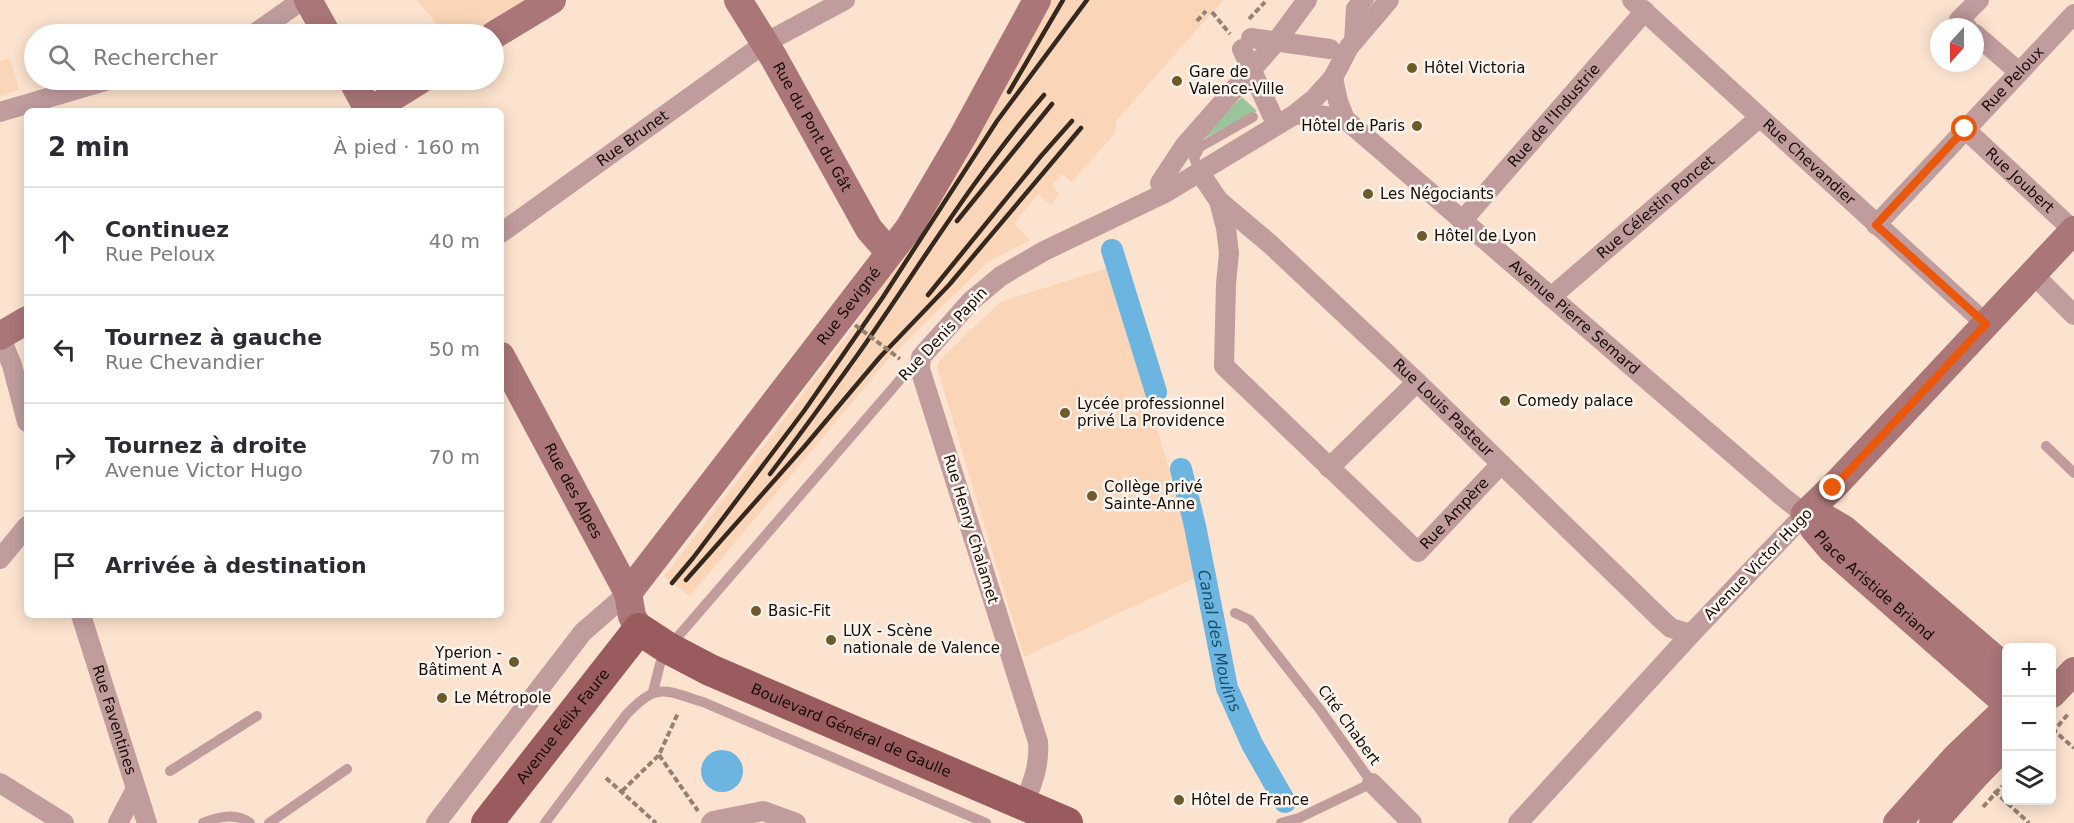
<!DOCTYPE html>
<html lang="fr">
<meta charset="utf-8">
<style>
body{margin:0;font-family:"DejaVu Sans",sans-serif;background:#f2f2f3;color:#2b2b33}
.controls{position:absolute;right:18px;bottom:18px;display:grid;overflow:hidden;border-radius:9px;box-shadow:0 3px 15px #0003}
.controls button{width:54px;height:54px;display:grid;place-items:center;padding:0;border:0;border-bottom:2px solid #e1e1e2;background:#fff;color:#2b2b33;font:30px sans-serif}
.compass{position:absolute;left:1930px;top:18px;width:54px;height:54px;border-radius:50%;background:#fff;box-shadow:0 3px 15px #0003;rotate:201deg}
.stop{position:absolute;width:18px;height:18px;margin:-14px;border:4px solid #ea580c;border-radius:50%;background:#fff}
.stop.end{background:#ea580c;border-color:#fff;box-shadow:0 2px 6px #0008}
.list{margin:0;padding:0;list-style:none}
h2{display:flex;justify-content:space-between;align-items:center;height:78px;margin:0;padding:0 24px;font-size:26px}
h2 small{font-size:20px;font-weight:400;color:#7c7c81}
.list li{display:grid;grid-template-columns:39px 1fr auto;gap:18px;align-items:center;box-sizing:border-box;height:108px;padding:0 24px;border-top:2px solid #e1e1e2}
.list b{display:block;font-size:22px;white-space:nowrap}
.list p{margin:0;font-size:20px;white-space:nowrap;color:#7c7c81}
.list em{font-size:20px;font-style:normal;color:#7c7c81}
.icon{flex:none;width:33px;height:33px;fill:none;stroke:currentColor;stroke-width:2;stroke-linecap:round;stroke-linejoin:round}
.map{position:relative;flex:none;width:2074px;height:823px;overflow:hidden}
.search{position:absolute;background:#fff;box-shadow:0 3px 15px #0003;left:24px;top:24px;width:480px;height:66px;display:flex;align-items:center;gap:15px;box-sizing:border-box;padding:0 21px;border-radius:33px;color:#7c7c81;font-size:22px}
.panel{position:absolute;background:#fff;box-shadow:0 3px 15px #0003;left:24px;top:108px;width:480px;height:510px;border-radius:9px}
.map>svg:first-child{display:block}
</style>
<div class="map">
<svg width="2074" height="823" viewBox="0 0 2074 823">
<rect width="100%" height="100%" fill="#fce3cf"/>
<g fill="#fad5b7">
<path d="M417,0H537L480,34H445Z"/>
<path d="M1048,0H1223L1116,121L1115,133L1072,182L1062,174L1052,185L1059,194L1051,205L1038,194L1014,224L1030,240L989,261L891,356L690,596L664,577L858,322L922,225Z"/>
<path d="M10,58L19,90L0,96V61Z"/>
<path d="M1107,268L1189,532L1195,578L1024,657L937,367L940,360L1000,302Z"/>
</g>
<path fill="#9ac49c" d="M1242,97L1257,111L1195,143Z"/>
<circle fill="#6cb5e0" cx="722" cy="771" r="21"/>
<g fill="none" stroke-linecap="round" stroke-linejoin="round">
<g stroke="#6cb5e0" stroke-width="22">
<path d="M1112,250L1156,392"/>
<path id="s1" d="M1181,469L1195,526L1227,688L1252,744L1285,802"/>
</g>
<g stroke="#948173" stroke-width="4" stroke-dasharray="6 3" stroke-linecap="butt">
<path d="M1212,12L1230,34"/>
<path d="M1249,19L1265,2"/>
<path d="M1197,21L1206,11"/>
<path d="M2052,729L2074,748"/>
<path d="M2052,733L2069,713"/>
<path d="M659,755L698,811"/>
<path d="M606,778L656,823"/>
<path d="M622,791L659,755L678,713"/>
<path d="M1994,791L2029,823"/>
<path d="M1983,807L2002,786"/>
</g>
<g stroke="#c09c9d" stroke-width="10">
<path d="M1351,23L1369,0"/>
<path d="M1349,43L1351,7L1357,0"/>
<path d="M1200,173L1194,158L1200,147L1253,117"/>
<path d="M2046,446L2074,473"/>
<path d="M1235,613L1250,620L1321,711L1372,783L1299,818L1281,823"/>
<path d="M653,692L660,664L668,648L918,359"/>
<path d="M170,771L257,716"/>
<path d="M203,823C218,817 236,812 250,823"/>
<path d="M269,823L347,769"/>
<path d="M545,823L626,715C656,682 664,690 703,702L986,823"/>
</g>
<g stroke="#c09c9d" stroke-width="20">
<path id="s2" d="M1632,0L1986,324"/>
<path d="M1967,27L1959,20L1979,0"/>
<path d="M254,34L295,5L299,0"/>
<path d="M1975,34L2019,72"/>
<path d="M1251,38L1330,49"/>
<path d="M1242,49L1272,115"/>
<path id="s3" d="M1333,78L1338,101L1345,119L1784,498L1805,514L1691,634L1518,823"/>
<path d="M0,112L109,80"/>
<path d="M1294,115H1318L1345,119"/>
<path id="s4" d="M1965,129L2074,231"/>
<path id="s5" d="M1200,173L1219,201L1270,244L1417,382L1662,620L1671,628L1691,634"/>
<path d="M1160,183L1185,145L1276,42L1307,0"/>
<path id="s6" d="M1219,201L1226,228L1229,253L1226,284L1224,366L1418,552L1501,464"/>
<path id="s7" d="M1462,221L1645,11"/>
<path id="s8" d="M1876,225L2074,14"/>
<path id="s9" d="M501,233L765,43L845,0"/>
<path d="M2033,274L2074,315"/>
<path id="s10" d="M1551,297L1759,118"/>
<path d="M0,336L12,365L27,422"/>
<path d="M1329,468L1417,382"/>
<path d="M0,559L27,526"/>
<path id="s11" d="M81,615L147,823"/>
<path d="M0,783L64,823"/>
<path d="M1372,783L1412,823"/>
<path d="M1024,805C1032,784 1040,765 1038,742L920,369L921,357L971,301L1001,276L1044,251L1165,193L1294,115L1314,99L1333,78L1349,47L1389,0"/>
<path d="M118,823L136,789"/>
<path d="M436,823L583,632L628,593"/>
<path d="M711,823L713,821L763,811L796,823"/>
</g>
<g stroke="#aa7678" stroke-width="28">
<path d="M308,0L327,34"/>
<path id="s12" d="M738,0L774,58L869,229L889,252"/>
<path d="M494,35L552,0"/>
<path d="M352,80L369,111"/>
<path d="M370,111L420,80"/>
<path d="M0,336L27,320"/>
<path id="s13" d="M501,356L628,593L632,616L639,629"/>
<path d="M1805,514L1837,483L2074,230"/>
<path id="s14" d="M1805,514L1814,529L1831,549L2006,703"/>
<path d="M1805,514L1825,518L1844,529L2006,668"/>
<path id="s15" d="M628,593L909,228L963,136L1037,0"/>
<path d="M2052,694L2074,671"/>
<path d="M1897,823L1956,757L2006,709"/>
<path d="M1933,823L1976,775L2006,744"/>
</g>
<path stroke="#995b5e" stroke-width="32" id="s16" d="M487,823L639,629L668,648L710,670L1067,823"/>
<g stroke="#34281f" stroke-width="4.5">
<path d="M1009,92L1063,0"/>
<path d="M957,221L1052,104"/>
<path d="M928,295L1041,156L1072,121"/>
<path d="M770,474C799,436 828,396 856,357C918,269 973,177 1044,95"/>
<path d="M686,580L804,447L880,357L949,285L1081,128"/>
<path d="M672,583L693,558L804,411L883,297L997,121L1087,0"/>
</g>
<path stroke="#948173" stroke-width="4" stroke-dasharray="6 3" stroke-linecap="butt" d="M855,325L900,359"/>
</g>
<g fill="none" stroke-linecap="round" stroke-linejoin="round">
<path stroke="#ea580c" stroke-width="8" d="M1833,488L1986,324L1876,225L1965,129"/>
</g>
<g fill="#6f5a29" stroke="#faf4ef" stroke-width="2">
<circle cx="1412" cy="68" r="6"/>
<circle cx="1177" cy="81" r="6"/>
<circle cx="1417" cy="126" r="6"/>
<circle cx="1368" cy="194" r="6"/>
<circle cx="1422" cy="236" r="6"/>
<circle cx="1505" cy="401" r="6"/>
<circle cx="1065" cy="413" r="6"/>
<circle cx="1092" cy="496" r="6"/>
<circle cx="756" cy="611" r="6"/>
<circle cx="831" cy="640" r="6"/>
<circle cx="514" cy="662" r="6"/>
<circle cx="442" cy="698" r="6"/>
<circle cx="1179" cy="800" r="6"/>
</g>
<g text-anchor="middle" stroke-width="5" stroke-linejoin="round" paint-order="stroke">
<g font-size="15" fill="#160c05" stroke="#faf4ef" text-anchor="start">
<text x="1424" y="73">Hôtel Victoria</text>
<text x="1189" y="77">Gare de<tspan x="1189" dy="17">Valence-Ville</tspan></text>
<text x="1405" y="131" text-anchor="end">Hôtel de Paris</text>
<text x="1380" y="199">Les Négociants</text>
<text x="1434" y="241">Hôtel de Lyon</text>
<text x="1517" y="406">Comedy palace</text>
<text x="1077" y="409">Lycée professionnel<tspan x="1077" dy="17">privé La Providence</tspan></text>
<text x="1104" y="492">Collège privé<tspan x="1104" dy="17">Sainte-Anne</tspan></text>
<text x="768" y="616">Basic-Fit</text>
<text x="843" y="636">LUX - Scène<tspan x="843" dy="17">nationale de Valence</tspan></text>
<text x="502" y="658" text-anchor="end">Yperion -<tspan x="502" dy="17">Bâtiment A</tspan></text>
<text x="454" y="703">Le Métropole</text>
<text x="1191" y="805">Hôtel de France</text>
</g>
<g font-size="15" fill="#160c05" stroke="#faf4ef">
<text dy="5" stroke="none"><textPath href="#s8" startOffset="200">Rue Peloux</textPath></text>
<text dy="5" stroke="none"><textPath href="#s7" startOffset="140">Rue de l'Industrie</textPath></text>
<text dy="5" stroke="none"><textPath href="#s12" startOffset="147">Rue du Pont du Gât</textPath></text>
<text dy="5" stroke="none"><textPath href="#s9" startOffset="162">Rue Brunet</textPath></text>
<text dy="5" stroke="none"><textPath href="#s2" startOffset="240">Rue Chevandier</textPath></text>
<text dy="5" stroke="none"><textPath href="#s4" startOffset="75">Rue Joubert</textPath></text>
<text dy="5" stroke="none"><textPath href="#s10" startOffset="138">Rue Célestin Poncet</textPath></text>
<text dy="5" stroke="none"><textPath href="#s15" startOffset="362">Rue Sevigné</textPath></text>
<text dy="5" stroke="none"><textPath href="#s3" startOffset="346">Avenue Pierre Semard</textPath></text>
<text transform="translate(943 334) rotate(-47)" y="5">Rue Denis Papin</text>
<text dy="5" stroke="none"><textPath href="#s5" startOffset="339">Rue Louis Pasteur</textPath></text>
<text dy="5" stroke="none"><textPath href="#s13" startOffset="153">Rue des Alpes</textPath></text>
<text dy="5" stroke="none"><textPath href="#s6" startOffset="488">Rue Ampère</textPath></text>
<text transform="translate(971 529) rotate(73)" y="5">Rue Henry Chalamet</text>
<text transform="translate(1758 564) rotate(-46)" y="5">Avenue Victor Hugo</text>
<text dy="5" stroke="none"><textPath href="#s14" startOffset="100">Place Aristide Briand</textPath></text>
<text dy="5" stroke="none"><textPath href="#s11" startOffset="110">Rue Faventines</textPath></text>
<text transform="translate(1349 725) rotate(54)" y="5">Cité Chabert</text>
<text dy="5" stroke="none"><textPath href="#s16" startOffset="123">Avenue Félix Faure</textPath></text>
<text dy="5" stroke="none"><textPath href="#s16" startOffset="482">Boulevard Général de Gaulle</textPath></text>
</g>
<g font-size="16" font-style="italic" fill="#19516f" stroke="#faf4ef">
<text dy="6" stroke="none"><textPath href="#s1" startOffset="176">Canal des Moulins</textPath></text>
</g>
</g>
</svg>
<div class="controls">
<button>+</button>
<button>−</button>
<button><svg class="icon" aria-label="layers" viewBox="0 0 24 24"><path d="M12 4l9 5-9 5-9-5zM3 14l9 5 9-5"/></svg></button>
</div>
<svg class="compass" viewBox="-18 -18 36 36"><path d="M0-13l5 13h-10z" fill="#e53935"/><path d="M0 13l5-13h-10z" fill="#7c7c81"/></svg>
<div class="stop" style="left:1965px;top:129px"></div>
<div class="stop end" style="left:1833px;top:488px"></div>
<div class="search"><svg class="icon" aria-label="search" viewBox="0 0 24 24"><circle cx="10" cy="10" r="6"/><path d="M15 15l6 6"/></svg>Rechercher</div>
<section class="panel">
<h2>2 min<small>À pied · 160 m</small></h2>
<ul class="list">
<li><svg class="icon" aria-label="ahead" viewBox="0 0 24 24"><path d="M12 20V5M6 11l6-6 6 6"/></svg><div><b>Continuez</b><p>Rue Peloux</p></div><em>40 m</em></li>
<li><svg class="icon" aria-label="left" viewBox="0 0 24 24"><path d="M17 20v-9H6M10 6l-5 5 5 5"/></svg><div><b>Tournez à gauche</b><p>Rue Chevandier</p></div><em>50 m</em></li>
<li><svg class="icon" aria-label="right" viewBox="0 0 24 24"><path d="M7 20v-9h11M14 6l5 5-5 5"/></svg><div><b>Tournez à droite</b><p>Avenue Victor Hugo</p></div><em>70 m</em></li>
<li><svg class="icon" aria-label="arrive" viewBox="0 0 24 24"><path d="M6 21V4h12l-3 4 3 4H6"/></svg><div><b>Arrivée à destination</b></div></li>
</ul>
</section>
</div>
